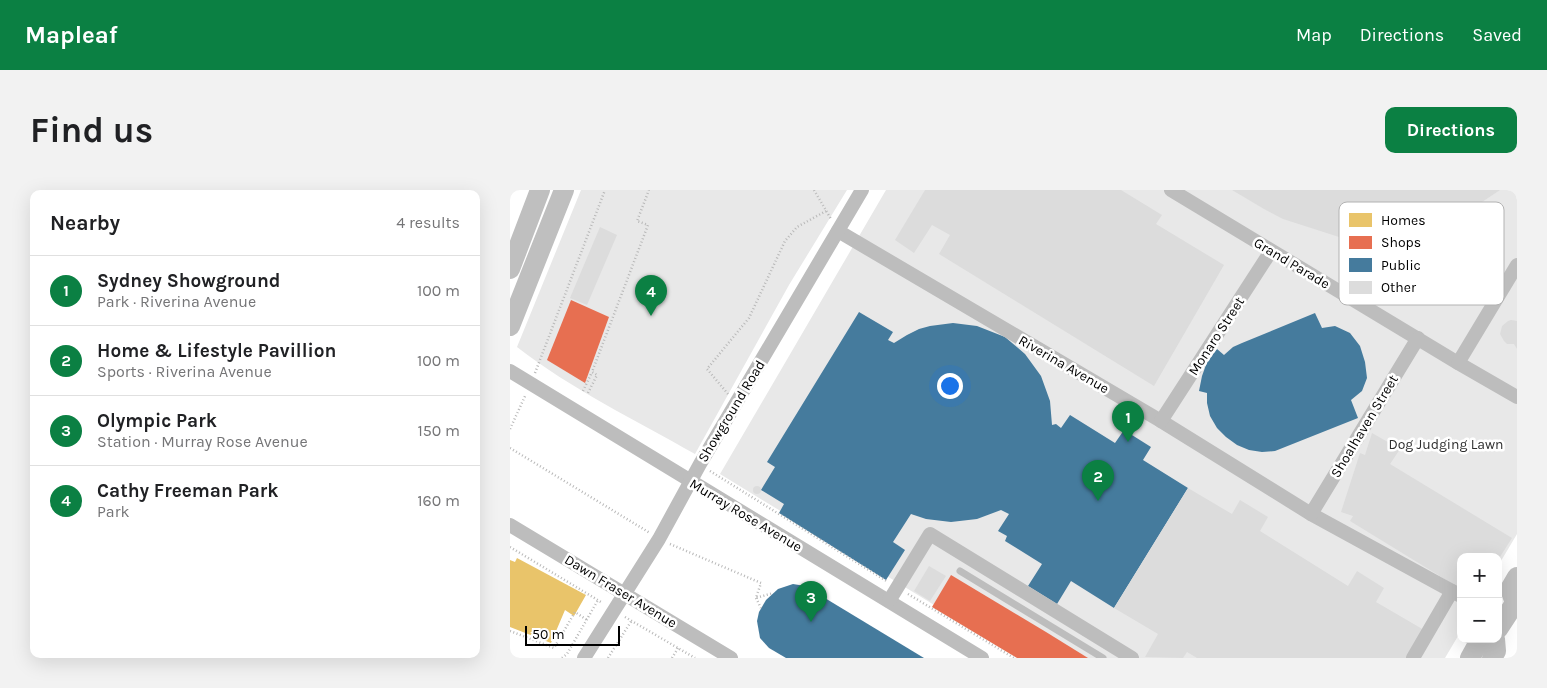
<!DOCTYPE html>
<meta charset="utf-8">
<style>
body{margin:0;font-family:Karla,sans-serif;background:#f2f2f2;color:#202124}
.controls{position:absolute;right:15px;bottom:15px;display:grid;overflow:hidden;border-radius:10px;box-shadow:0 5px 20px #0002}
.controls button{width:45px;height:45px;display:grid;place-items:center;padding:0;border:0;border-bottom:1px solid #e0e0e0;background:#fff;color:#202124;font:25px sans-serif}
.scale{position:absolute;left:15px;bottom:12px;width:95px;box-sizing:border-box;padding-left:5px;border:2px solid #000;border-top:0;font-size:14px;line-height:18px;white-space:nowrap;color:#000;-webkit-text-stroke:4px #fff;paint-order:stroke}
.you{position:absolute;left:439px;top:195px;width:18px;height:18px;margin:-12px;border:4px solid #fff;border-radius:50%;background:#1a73e8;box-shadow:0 0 0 8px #1a73e833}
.badge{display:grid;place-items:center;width:32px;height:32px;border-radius:50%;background:#0b8043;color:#fff;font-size:16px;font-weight:700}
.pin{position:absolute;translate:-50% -41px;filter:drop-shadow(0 1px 2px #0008)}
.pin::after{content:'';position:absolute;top:26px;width:18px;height:15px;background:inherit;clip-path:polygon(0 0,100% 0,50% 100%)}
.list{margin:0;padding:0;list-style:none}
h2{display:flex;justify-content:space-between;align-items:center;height:65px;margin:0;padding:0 20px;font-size:21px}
h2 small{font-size:16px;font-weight:400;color:#757577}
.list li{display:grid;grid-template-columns:32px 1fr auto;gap:15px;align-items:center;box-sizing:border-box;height:70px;padding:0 20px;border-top:1px solid #e0e0e0}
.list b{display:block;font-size:19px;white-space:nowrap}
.list p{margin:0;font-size:16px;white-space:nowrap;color:#757577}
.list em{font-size:16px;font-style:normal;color:#757577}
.map{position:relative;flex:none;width:1007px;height:468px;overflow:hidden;border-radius:10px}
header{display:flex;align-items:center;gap:30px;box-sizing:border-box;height:70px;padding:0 25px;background:#0b8043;color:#fff}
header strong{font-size:24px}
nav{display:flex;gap:28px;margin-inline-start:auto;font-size:18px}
.intro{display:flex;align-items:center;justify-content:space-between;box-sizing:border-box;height:120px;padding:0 30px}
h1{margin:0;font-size:35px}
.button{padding:12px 22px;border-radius:10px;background:#0b8043;color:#fff;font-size:18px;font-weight:700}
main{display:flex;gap:30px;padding:0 30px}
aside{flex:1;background:#fff;border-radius:10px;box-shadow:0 5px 20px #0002}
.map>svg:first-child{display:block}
</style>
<header>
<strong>Mapleaf</strong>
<nav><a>Map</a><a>Directions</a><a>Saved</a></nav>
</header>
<div class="intro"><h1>Find us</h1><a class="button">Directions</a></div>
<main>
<aside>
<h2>Nearby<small>4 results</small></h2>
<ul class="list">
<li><span class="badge">1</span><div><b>Sydney Showground</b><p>Park · Riverina Avenue</p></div><em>100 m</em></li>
<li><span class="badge">2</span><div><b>Home &amp; Lifestyle Pavillion</b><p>Sports · Riverina Avenue</p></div><em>100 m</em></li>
<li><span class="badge">3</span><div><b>Olympic Park</b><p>Station · Murray Rose Avenue</p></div><em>150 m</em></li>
<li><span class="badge">4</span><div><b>Cathy Freeman Park</b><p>Park</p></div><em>160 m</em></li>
</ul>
</aside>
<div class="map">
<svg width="1007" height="468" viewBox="0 0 1007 468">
<rect width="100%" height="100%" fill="#fff"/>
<g fill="#e8e8e8">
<path d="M71,0H337L279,95L185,264C125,230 61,199 7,157Z"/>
<path d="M376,0H1007V344L988,376V367H951V441L935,468H511L210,284Z"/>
</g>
<path fill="#e9c46a" d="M7,368L76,405L64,426L55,420L41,453L0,437V370L5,372Z"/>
<g fill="#e76f51">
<path d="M61,110L99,127L75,193L37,170Z"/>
<path d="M441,385L536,442L578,468H507L422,417Z"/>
</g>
<g fill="#457b9d">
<path d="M349,122L383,142L378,150L384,153L397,145L409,139L420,136L443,133L467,136L495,147L515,164L531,186L540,211L542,235L546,234L551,238L560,225L605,253L614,240L641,257L633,270L678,298L604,418L561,391L547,414L518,396L532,374L495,351L497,346L488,341L499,324L491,320L467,329L441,332L416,329L401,324L383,352L395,360L376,390L269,323L274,314L251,300L265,277L257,272Z"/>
<path d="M805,123L812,138L825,136L840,143L850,156L855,172L857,188L852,201L841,210L848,228L765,261L752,262L739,260L727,255L716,247L707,238L700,226L697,213V203L689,201L692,186L697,172L707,159L714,165L723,157L732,153Z"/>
<path d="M283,394L295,396L414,468H276L259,458L250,448L247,431L249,422L256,410L268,399Z"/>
</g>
<g fill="#dcdcdc">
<path d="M415,0H611L652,25L646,34L714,75L644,196L429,64L440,45L422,35L404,63L385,50Z"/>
<path d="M722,0H990L963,18L939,30L908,41L877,47L845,48L829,47L773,29L754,19Z"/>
<path d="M90,37L107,45L77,115L60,108Z"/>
<path d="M1001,130L1007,131V159L1004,154H997L994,151L990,144L992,136L998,131Z"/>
<path d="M862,243L890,259L880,274L1002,348L988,370V367H951V399L840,331L843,326L831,322L850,263L855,265Z"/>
<circle cx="247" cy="300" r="4"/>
<path d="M678,298L722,324L730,310L758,327L750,341L838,396L847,381L874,398L866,412L914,440L897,468H687L677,462L673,468L635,467L648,444L604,418Z"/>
<path d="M419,376L436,386L420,411L404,401Z"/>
</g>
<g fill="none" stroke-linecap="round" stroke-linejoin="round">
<g stroke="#b8b8b8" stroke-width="2.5" stroke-dasharray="1 2.5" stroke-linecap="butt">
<path d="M304,0L321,29"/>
<path d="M25,183L95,0"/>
<path d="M73,201L82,182"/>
<path d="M78,203L87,185L82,182L138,35L127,31L139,0"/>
<path d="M218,204L197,179L239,128L275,51L287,37L316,21"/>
<path d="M0,239L16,204"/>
<path d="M0,258L140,343"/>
<path d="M200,281L378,392"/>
<path d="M160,354L251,393L246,408L263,403"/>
<path d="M0,357L91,412"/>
<path d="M398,404L504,468"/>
<path d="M246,408L251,418"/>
<path d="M115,427L185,468"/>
<path d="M0,441L44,458L65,422L77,430"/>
<path d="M52,468L57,464L88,410"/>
<path d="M98,468L122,430"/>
<path d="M162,468L168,458"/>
</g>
<path stroke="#bdbdbd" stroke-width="7" d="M450,381L593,468"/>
<g stroke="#bdbdbd" stroke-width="14">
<path d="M661,0L948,173L1007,207"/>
<path d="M328,41L651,231L801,324L951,406"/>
<path d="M948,173L1007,75"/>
<path d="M0,181L472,468"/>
<path d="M651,231L761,61"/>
<path d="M801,324L908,148"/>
<path d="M0,335L221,468"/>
<path d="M379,411L420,344L622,468"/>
<path d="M74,468L149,349L190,274L352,0"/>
<path d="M903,468L942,401"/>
</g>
<g stroke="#bfbfbf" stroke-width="20">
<path d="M0,79L30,0"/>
<path d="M0,136L54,0"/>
<path d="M1005,413L1000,399L1007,387"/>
<path d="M988,439L1005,413L1007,412"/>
<path d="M960,468L970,450L973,449"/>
<path d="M982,468L986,461L985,449"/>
</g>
</g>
<g text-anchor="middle" stroke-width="5" stroke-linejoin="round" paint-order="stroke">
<g font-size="14" fill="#000" stroke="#fff">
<text transform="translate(782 73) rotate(31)" y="5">Grand Parade</text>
<text transform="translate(706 146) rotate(-57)" y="5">Monaro Street</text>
<text transform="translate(554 174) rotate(30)" y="5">Riverina Avenue</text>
<text transform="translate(221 221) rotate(-59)" y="5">Showground Road</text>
<text transform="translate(854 236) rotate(-59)" y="5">Shoalhaven Street</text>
<text transform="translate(236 325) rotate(31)" y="5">Murray Rose Avenue</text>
<text transform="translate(111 401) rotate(31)" y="5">Dawn Fraser Avenue</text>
</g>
<g font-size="14" fill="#2d2d2d" stroke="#fff">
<text x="936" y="259">Dog Judging Lawn</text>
</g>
</g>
<rect x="829" y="12" width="165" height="103" rx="8" fill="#fff" stroke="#b2b2b2" stroke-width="1"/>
<rect x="839" y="23" width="23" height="14" fill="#e9c46a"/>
<rect x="839" y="46" width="23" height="13" fill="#e76f51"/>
<rect x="839" y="68" width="23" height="14" fill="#457b9d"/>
<rect x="839" y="91" width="23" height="13" fill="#dcdcdc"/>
<g font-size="14" fill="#000">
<text x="871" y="35">Homes</text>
<text x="871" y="57">Shops</text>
<text x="871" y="80">Public</text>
<text x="871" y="102">Other</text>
</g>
</svg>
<div class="controls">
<button>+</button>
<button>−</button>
</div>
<div class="scale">50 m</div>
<div class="you"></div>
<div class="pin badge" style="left:618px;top:252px">1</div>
<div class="pin badge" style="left:588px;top:311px">2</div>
<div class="pin badge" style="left:301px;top:432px">3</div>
<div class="pin badge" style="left:141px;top:126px">4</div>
</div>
</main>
